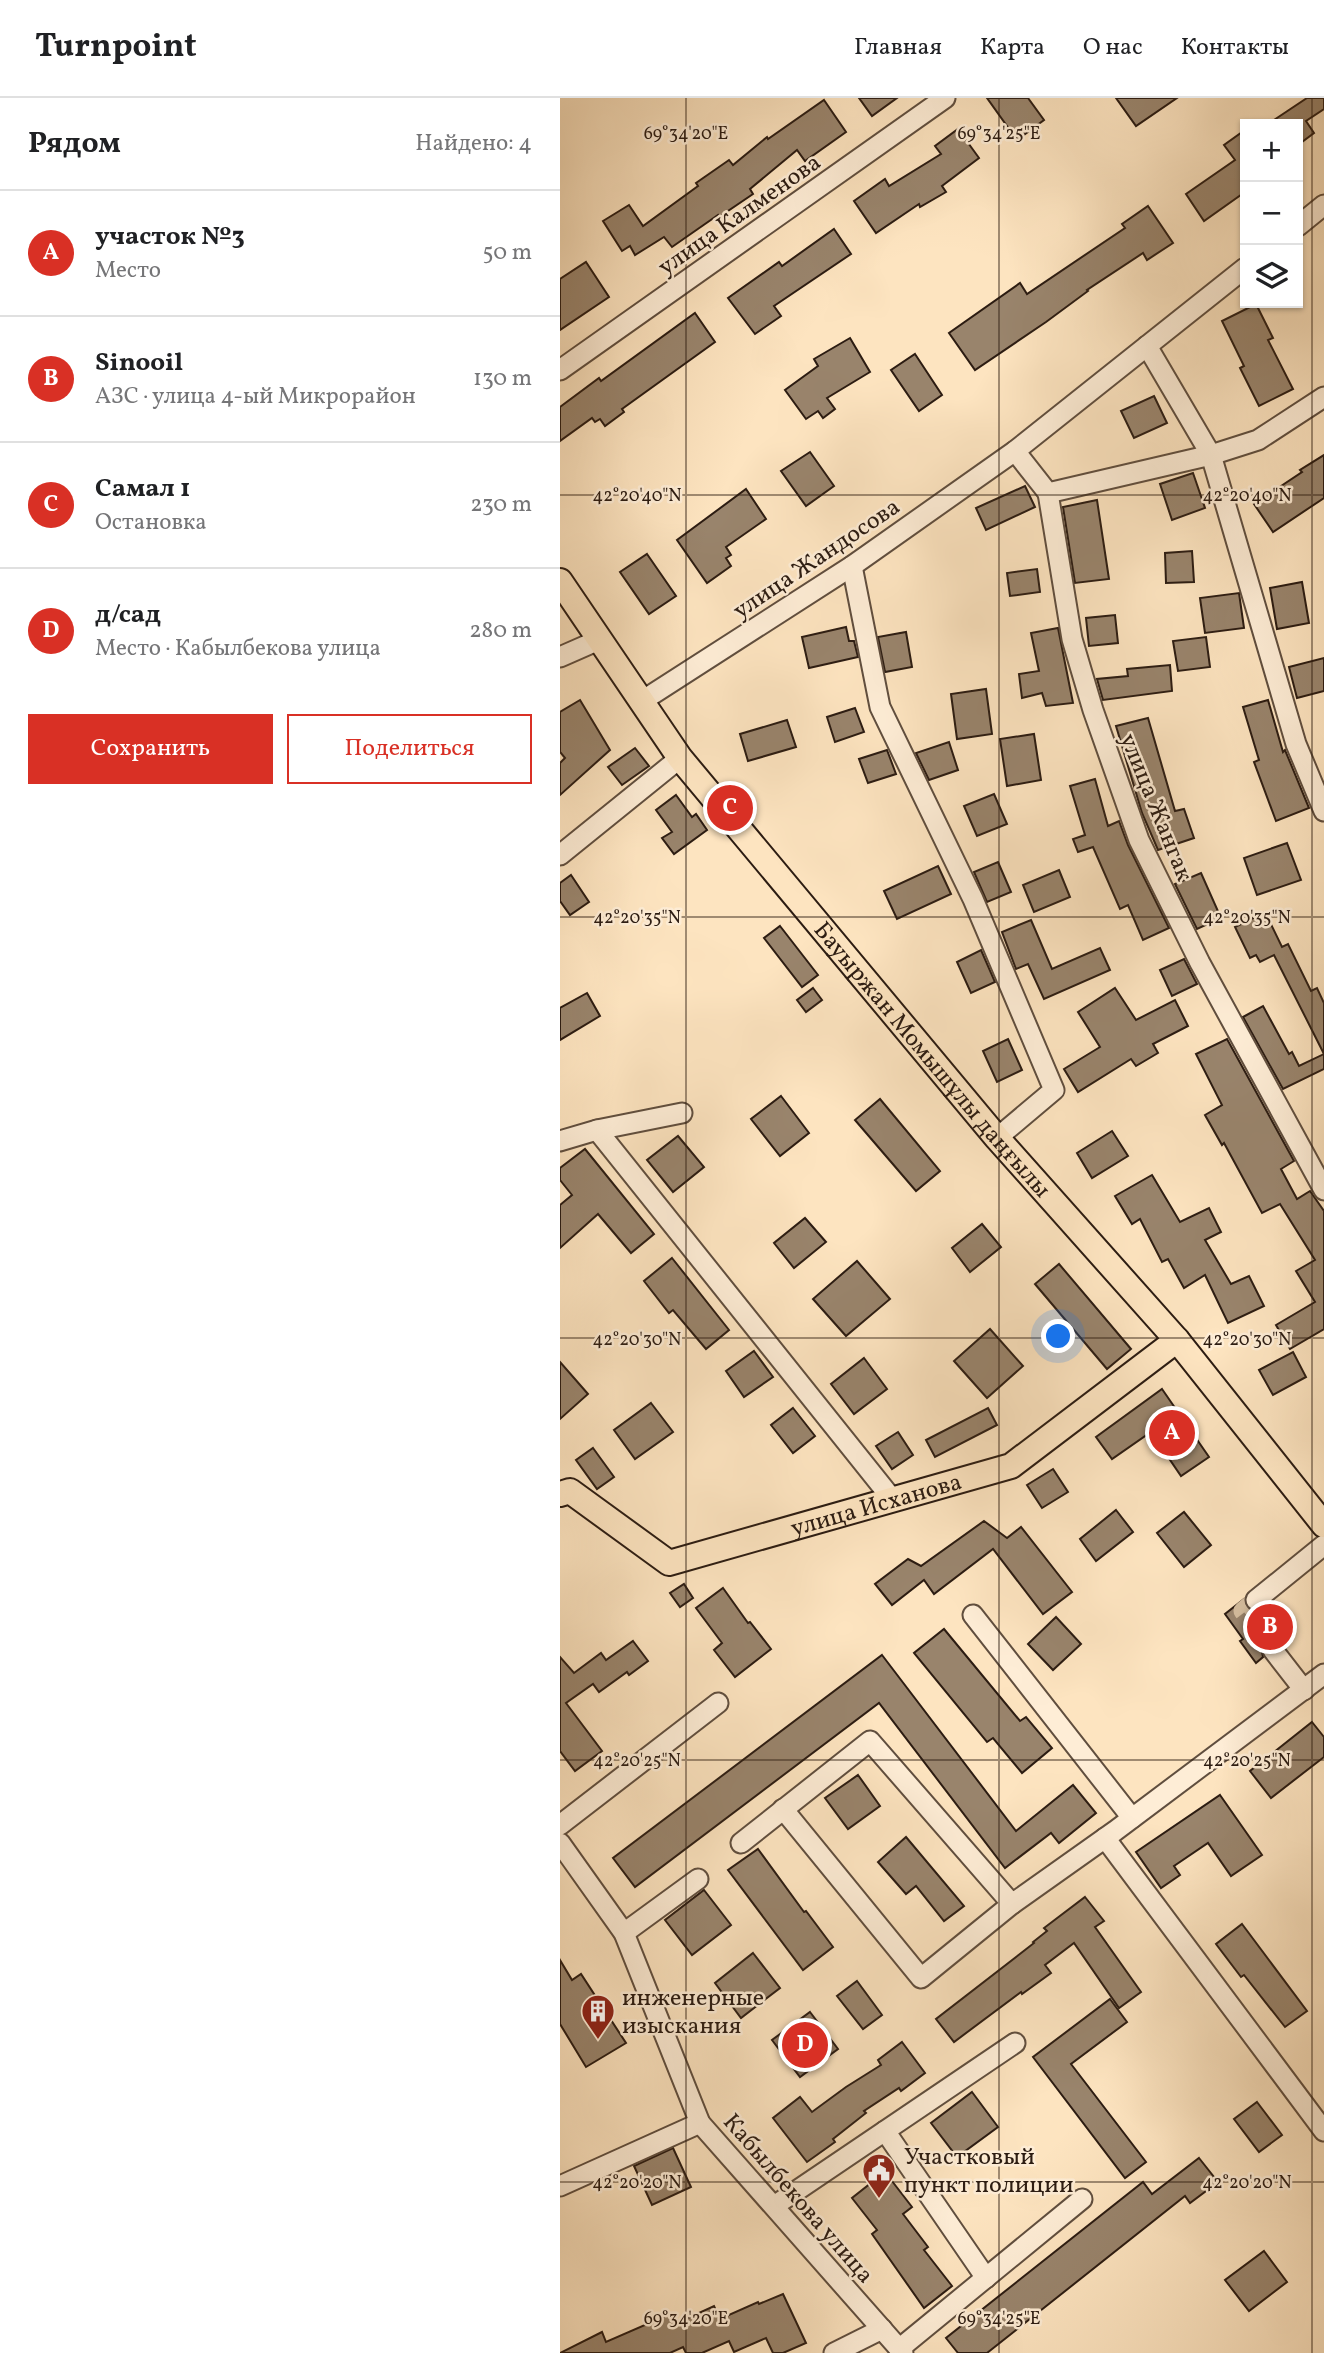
<!DOCTYPE html>
<html lang="ru">
<meta charset="utf-8">
<style>
body{margin:0;font-family:Vollkorn,serif;background:#f6f6f6;color:#202124}
.controls{position:absolute;right:21px;top:21px;display:grid;overflow:hidden;border-radius:0px;box-shadow:0 2px 5px #0004}
.controls button{width:63px;height:63px;display:grid;place-items:center;padding:0;border:0;border-bottom:2px solid #e0e0e0;background:#fff;color:#202124;font:35px sans-serif}
.you{position:absolute;left:499px;top:1239px;width:24px;height:24px;margin:-18px;border:5px solid #fff;border-radius:50%;background:#1a73e8;box-shadow:0 0 0 10px #1a73e833}
.badge{display:grid;place-items:center;width:46px;height:46px;border-radius:50%;background:#d93025;color:#fff;font-size:23px;font-weight:700}
.pin{position:absolute;translate:-50% -50%;border:4px solid #fff;box-shadow:0 2px 7px #0006}
.list{margin:0;padding:0;list-style:none}
h2{display:flex;justify-content:space-between;align-items:center;height:91px;margin:0;padding:0 28px;font-size:30px}
h2 small{font-size:23px;font-weight:400;color:#757577}
.list li{display:grid;grid-template-columns:46px 1fr auto;gap:21px;align-items:center;box-sizing:border-box;height:126px;padding:0 28px;border-top:2px solid #e0e0e0}
.list b{display:block;font-size:26px;white-space:nowrap}
.list p{margin:0;font-size:23px;white-space:nowrap;color:#757577}
.list em{font-size:23px;font-style:normal;color:#757577}
.actions{display:flex;gap:14px;padding:21px 28px}
.actions a{flex:1;padding:16px 0;border:2px solid #d93025;border-radius:0px;text-align:center;font-size:24px;color:#d93025}
.actions .main{background:#d93025;color:#fff}
.icon{flex:none;width:38px;height:38px;fill:none;stroke:currentColor;stroke-width:2;stroke-linecap:round;stroke-linejoin:round}
.map{position:relative;flex:none;width:764px;height:2255px;overflow:hidden}
header{display:flex;align-items:center;gap:42px;box-sizing:border-box;height:98px;padding:0 35px;background:#fff;border-bottom:2px solid #e0e0e0}
header strong{font-size:33px}
nav{display:flex;gap:38px;margin-inline-start:auto;font-size:24px}
main{display:flex}
aside{flex:1;background:#fff}
.map>svg:first-child{display:block}
</style>
<header>
<strong>Turnpoint</strong>
<nav><a>Главная</a><a>Карта</a><a>О нас</a><a>Контакты</a></nav>
</header>
<main>
<aside>
<h2>Рядом<small>Найдено: 4</small></h2>
<ul class="list">
<li><span class="badge">A</span><div><b>участок №3</b><p>Место</p></div><em>50 m</em></li>
<li><span class="badge">B</span><div><b>Sinooil</b><p>АЗС · улица 4-ый Микрорайон</p></div><em>130 m</em></li>
<li><span class="badge">C</span><div><b>Самал 1</b><p>Остановка</p></div><em>230 m</em></li>
<li><span class="badge">D</span><div><b>д/сад</b><p>Место · Кабылбекова улица</p></div><em>280 m</em></li>
</ul>
<div class="actions"><a class="main">Сохранить</a><a>Поделиться</a></div>
</aside>
<div class="map">
<svg width="764" height="2255" viewBox="0 0 764 2255">
<rect width="100%" height="100%" fill="#fde4c0"/>
<filter id="stains"><feTurbulence type="fractalNoise" baseFrequency=".00286" numOctaves="4"/><feColorMatrix values="0 0 0 0 .2 0 0 0 0 .09 0 0 0 0 .02 0 0 0 .5 -.17"/></filter>
<radialGradient id="worn" r=".72"><stop offset=".6" stop-color="#630" stop-opacity="0"/><stop offset="1" stop-color="#630" stop-opacity=".3"/></radialGradient>
<g fill="#99846c" stroke="#2c1c12" stroke-width="2">
<path d="M299,0H337L312,18Z"/>
<path d="M427,0H468L484,22L457,42Z"/>
<path d="M556,0H617L576,28Z"/>
<path d="M747,0H764V11L746,23L754,35L738,47V26H708Z"/>
<path d="M264,2L286,34L245,63L237,52L190,91L193,96L159,119L158,117L112,149L104,139L75,157L70,148L62,153L43,123L69,107L83,128L138,88L136,85L169,62L173,67L207,39L208,41Z"/>
<path d="M398,31L419,60L382,88L386,94L360,109L359,106L316,135L294,103L325,81L329,88L381,56L375,48Z"/>
<path d="M685,32V94L644,123L626,96L675,62L664,47Z"/>
<path d="M588,108L613,145L587,162L583,155L527,192L528,193L486,224L415,272L389,235L460,185L467,196L565,130L562,126Z"/>
<path d="M274,131L291,156L214,208L221,218L195,236L168,200L219,164L222,168Z"/>
<path d="M26,164L49,199L0,232V181Z"/>
<path d="M696,206L713,240L708,242L733,291L699,308L680,270L684,268L662,223Z"/>
<path d="M135,215L155,244L62,311L64,314L45,328L40,321L35,324L32,320L0,343V309L39,280L41,283Z"/>
<path d="M290,240L310,274L267,300L275,311L263,320L258,313L246,321L225,292L258,268L254,261Z"/>
<path d="M355,256L382,297L359,313L331,272Z"/>
<path d="M594,298L607,325L574,340L561,313Z"/>
<path d="M250,354L274,388L246,408L221,373Z"/>
<path d="M764,357V400L713,434L694,406L742,374L740,372Z"/>
<path d="M633,375L645,410L612,422L600,386Z"/>
<path d="M465,388L475,409L426,432L416,410Z"/>
<path d="M186,391L206,421L166,449L171,457L166,460L171,468L147,485L117,442Z"/>
<path d="M537,402L549,481L515,485L503,409Z"/>
<path d="M632,453L634,484L606,485L605,455Z"/>
<path d="M87,456L116,498L89,516L60,474Z"/>
<path d="M477,471L480,494L450,498L447,475Z"/>
<path d="M742,484L749,525L717,531L710,490Z"/>
<path d="M679,495L684,530L645,535L640,500Z"/>
<path d="M555,517L558,545L529,548L526,520Z"/>
<path d="M286,529L289,543H294L298,559L249,570L242,539Z"/>
<path d="M498,530L513,605L486,608L482,595L462,600L459,576L479,573L471,535Z"/>
<path d="M346,534L352,569L325,574L318,539Z"/>
<path d="M646,539L650,569L618,573L613,543Z"/>
<path d="M764,560V593L737,600L729,569Z"/>
<path d="M610,567L612,593L543,602L537,581L568,578L567,571Z"/>
<path d="M426,591L432,636L397,641L391,596Z"/>
<path d="M20,602L50,652L0,697V665L5,660L0,654V614Z"/>
<path d="M708,602L723,654L725,652L749,710L716,723L694,664L699,662L683,609Z"/>
<path d="M295,610L304,634L275,644L267,619Z"/>
<path d="M588,620L615,713L624,711L634,740L598,752L582,715L556,628Z"/>
<path d="M227,622L236,649L188,663L180,636Z"/>
<path d="M474,636L481,682L447,688L440,641Z"/>
<path d="M389,644L398,672L369,682L356,655Z"/>
<path d="M75,650L89,668L62,687L48,669Z"/>
<path d="M327,652L336,676L308,685L299,661Z"/>
<path d="M535,681L548,728L559,723L568,747L609,830L583,842L568,807L560,811L533,749L518,754L513,741L525,737L510,688Z"/>
<path d="M434,696L447,726L417,738L404,708Z"/>
<path d="M116,697L132,719L136,716L147,732L114,756L102,740L112,734L96,712Z"/>
<path d="M727,745L741,782L697,797L684,760Z"/>
<path d="M438,764L451,794L427,804L414,774Z"/>
<path d="M378,768L391,796L337,821L324,793Z"/>
<path d="M499,772L510,799L474,814L463,787Z"/>
<path d="M641,775L661,820L637,831L615,786Z"/>
<path d="M11,777L29,804L10,817L0,803V785Z"/>
<path d="M705,814L722,849L728,846L751,893L757,890L764,905V956L714,857L700,864L696,857L690,860L675,829Z"/>
<path d="M471,822L492,871L540,850L550,872L484,901L468,866L456,871L442,834Z"/>
<path d="M220,828L258,877L242,889L204,840Z"/>
<path d="M421,852L435,884L411,895L397,864Z"/>
<path d="M624,861L637,886L612,898L600,872Z"/>
<path d="M253,890L262,902L246,914L237,902Z"/>
<path d="M555,890L576,922L615,902L628,928L593,946L598,955L576,968L571,961L518,994L504,971L540,949L518,914Z"/>
<path d="M27,895L40,918L0,942V910Z"/>
<path d="M703,908L729,956L732,954L739,968L764,956V971L723,991L683,919Z"/>
<path d="M448,941L462,972L437,984L423,953Z"/>
<path d="M667,941L734,1063L721,1071L737,1101L750,1093L764,1113V1231L730,1251L716,1227L755,1204L736,1173L755,1162L720,1106L702,1115L664,1045L662,1047L645,1017L662,1007L636,956Z"/>
<path d="M221,998L249,1035L220,1058L191,1021Z"/>
<path d="M320,1001L380,1073L356,1093L295,1022Z"/>
<path d="M552,1033L568,1058L532,1080L517,1055Z"/>
<path d="M118,1038L144,1069L113,1094L87,1062Z"/>
<path d="M25,1051L94,1136L71,1155L38,1116L0,1150V1107L12,1097L0,1082V1070Z"/>
<path d="M592,1077L620,1124L649,1110L661,1134L645,1142L671,1186L689,1178L704,1208L668,1225L645,1177L624,1190L608,1161L602,1164L580,1121L572,1126L555,1098Z"/>
<path d="M245,1120L266,1144L234,1170L214,1145Z"/>
<path d="M422,1126L441,1149L410,1174L392,1150Z"/>
<path d="M112,1160L169,1232L146,1251L113,1212L109,1215L84,1183Z"/>
<path d="M297,1163L330,1201L286,1238L253,1201Z"/>
<path d="M499,1166L571,1251L547,1271L475,1186Z"/>
<path d="M430,1231L463,1268L427,1300L394,1263Z"/>
<path d="M194,1253L213,1279L184,1299L166,1273Z"/>
<path d="M733,1254L746,1279L713,1297L699,1272Z"/>
<path d="M304,1260L327,1291L294,1316L271,1286Z"/>
<path d="M0,1264L28,1296L0,1321Z"/>
<path d="M602,1291L649,1359L621,1378L591,1334L552,1361L536,1339Z"/>
<path d="M91,1305L113,1334L75,1361L54,1332Z"/>
<path d="M233,1310L255,1338L233,1355L211,1327Z"/>
<path d="M428,1310L437,1327L375,1359L366,1342Z"/>
<path d="M338,1334L353,1357L332,1371L316,1348Z"/>
<path d="M33,1350L54,1379L37,1391L16,1362Z"/>
<path d="M493,1371L508,1394L482,1410L467,1387Z"/>
<path d="M556,1412L573,1434L536,1463L520,1441Z"/>
<path d="M624,1414L651,1447L624,1469L597,1435Z"/>
<path d="M424,1423L447,1440L461,1429L512,1494L483,1516L433,1451L374,1496L364,1482L332,1507L315,1486L348,1461L361,1468Z"/>
<path d="M124,1486L133,1500L120,1509L110,1495Z"/>
<path d="M163,1490L188,1525L190,1524L211,1551L175,1579L154,1552L162,1545L136,1510Z"/>
<path d="M684,1501L686,1509L691,1513L697,1514L703,1512L711,1522L715,1519L730,1539L723,1545L717,1540L706,1542L701,1548L703,1559L696,1565L680,1543L683,1541L665,1516Z"/>
<path d="M496,1519L521,1546L493,1572L468,1546Z"/>
<path d="M384,1531L460,1623L466,1619L492,1650L462,1675L433,1640L427,1644L354,1555Z"/>
<path d="M73,1543L88,1563L69,1577L67,1574L39,1594L33,1586L6,1605L42,1653L15,1673L0,1653V1559L14,1575L41,1555L46,1562Z"/>
<path d="M322,1557L456,1733L513,1687L536,1715L499,1745L491,1735L445,1770L319,1605L75,1789L53,1760Z"/>
<path d="M752,1624L764,1639V1659L711,1700L690,1673Z"/>
<path d="M298,1677L320,1708L288,1731L265,1700Z"/>
<path d="M660,1697L702,1757L671,1778L648,1745L614,1768L620,1777L601,1790L576,1754Z"/>
<path d="M346,1739L404,1808L384,1823L356,1788L346,1796L318,1764Z"/>
<path d="M198,1751L244,1814L246,1813L273,1849L243,1872L168,1772Z"/>
<path d="M144,1792L171,1827L132,1857L105,1822Z"/>
<path d="M525,1799L544,1823L535,1829L581,1894L559,1910L514,1845L485,1867L491,1875L462,1896L461,1894L394,1944L376,1921L474,1845L473,1844L487,1833L484,1830Z"/>
<path d="M682,1826L747,1913L725,1929L684,1877L681,1879L656,1846Z"/>
<path d="M193,1855L220,1890L181,1920L155,1885Z"/>
<path d="M0,1862L12,1882L21,1876L66,1945L26,1969L0,1926Z"/>
<path d="M297,1883L322,1917L303,1931L277,1898Z"/>
<path d="M550,1901L567,1924L511,1966L586,2064L565,2080L473,1959Z"/>
<path d="M250,1914L278,1951L240,1979L212,1942Z"/>
<path d="M342,1944L365,1975L341,1993L339,1990L304,2013L306,2015L273,2041L275,2044L247,2064L213,2020L240,1999L252,2014L286,1989L321,1967L318,1962Z"/>
<path d="M412,1994L438,2029L397,2059L371,2025Z"/>
<path d="M697,2004L722,2037L699,2054L674,2021Z"/>
<path d="M113,2050L131,2089L92,2107L74,2068Z"/>
<path d="M639,2060L658,2084L630,2105L625,2098L427,2255H398L386,2240L583,2084L592,2096Z"/>
<path d="M325,2074L352,2109L343,2116L368,2149L364,2152L392,2188L364,2210L312,2136L317,2132L292,2100Z"/>
<path d="M704,2153L727,2184L689,2213L665,2182Z"/>
<path d="M223,2196L246,2245L223,2255H213L206,2240L174,2254L169,2243L142,2255H126L123,2249L110,2255H0L42,2234L46,2244L110,2216L115,2226L154,2208L160,2221L198,2204L199,2206Z"/>
</g>
<g fill="none" stroke-linecap="round" stroke-linejoin="round">
<path stroke="#d3bc9d" stroke-width="19" stroke-dasharray="19 10" stroke-linecap="butt" d="M696,1502L683,1513L713,1552"/>
<defs>
<g id="minor">
<path d="M738,128L764,107"/>
<path d="M587,248L651,357L736,646L764,713"/>
<path d="M0,272L385,0"/>
<path d="M455,353L488,395L651,357L698,342L764,299"/>
<path d="M488,395L512,541L533,612L579,742L640,865L764,1092"/>
<path d="M292,468L320,609L413,801L494,992L437,1040"/>
<path d="M0,559L41,541"/>
<path d="M82,603L292,468L455,353L685,170"/>
<path d="M0,757L120,660"/>
<path d="M37,1032L333,1402"/>
<path d="M0,1043L37,1032L122,1015"/>
<path d="M696,1502L764,1447"/>
<path d="M413,1517L572,1720"/>
<path d="M713,1552L744,1592"/>
<path d="M223,1711L361,1880L452,1806"/>
<path d="M0,1727L158,1605"/>
<path d="M545,1740L764,2033"/>
<path d="M0,1745L64,1835L140,2025L343,2255"/>
<path d="M181,1745L310,1643L452,1806L555,1733L764,1576"/>
<path d="M64,1835L138,1781"/>
<path d="M325,2033L426,2180"/>
<path d="M0,2088L140,2025"/>
<path d="M214,2108L455,1945"/>
<path d="M339,2251L522,2101"/>
<path d="M274,2255L322,2231"/>
</g>
<g id="major">
<path id="s1" d="M0,483L120,660L437,1040L617,1242L764,1427"/>
<path id="s2" d="M0,1396L10,1393L109,1465L451,1368L617,1242"/>
</g>
</defs>
<use href="#minor" stroke="#604e3e" stroke-width="23"/>
<use href="#major" stroke="#2c1c12" stroke-width="28"/>
<use href="#minor" stroke="#feedd6" stroke-width="19"/>
<use href="#major" stroke="#fde4c0" stroke-width="24"/>
</g>
<path fill="none" stroke="#2c1c12" stroke-width="2" stroke-opacity="0.45" d="M126,0V2255M439,0V2255M752,0V2255M0,397H764M0,819H764M0,1240H764M0,1662H764M0,2084H764"/>
<defs>
<symbol id="building-pin" viewBox="-11 -11 22 30"><path d="M0 17L-7.5 6A9.5 9.5 0 1 1 7.5 6Z" fill="#8f2418" stroke="#feedd6"/><path d="M-4-6H4V6H1V3H-1V6H-4ZM-2.5-4.3h1.7v1.8h-1.7ZM.8-4.3h1.7v1.8H.8ZM-2.5-1h1.7V.8h-1.7ZM.8-1h1.7V.8H.8Z" fill="#fff"/></symbol>
<symbol id="civic-pin" viewBox="-11 -11 22 30"><path d="M0 17L-7.5 6A9.5 9.5 0 1 1 7.5 6Z" fill="#8f2418" stroke="#feedd6"/><path d="M-.6-6.5H3V-4.5H.6V-3L4-1V1h2V6H-6V1h2V-1L-.6-3ZM-1.2 2.5V6h2.4V2.5Z" fill="#fff"/></symbol>
</defs>
<g fill-rule="evenodd">
<use href="#building-pin" x="19" y="1894" width="38" height="52"/>
<use href="#civic-pin" x="300" y="2053" width="38" height="52"/>
</g>
<g text-anchor="middle" stroke-width="5" stroke-linejoin="round" paint-order="stroke">
<g font-size="24" fill="#2c1c12" stroke="#feedd6">
<text transform="translate(179 116) rotate(-35)" y="8">улица Калменова</text>
<text transform="translate(256 460) rotate(-34)" y="8">улица Жандосова</text>
<text transform="translate(597 709) rotate(68)" y="8">улица Жангак</text>
<text dy="8" stroke="none"><textPath href="#s1" startOffset="607">Бауыржан Момышұлы даңғылы</textPath></text>
<text dy="8" stroke="none"><textPath href="#s2" startOffset="348">улица Исханова</textPath></text>
<text transform="translate(239 2100) rotate(49)" y="8">Кабылбекова улица</text>
</g>
<g font-size="24" fill="#2c1c12" stroke="#feedd6" text-anchor="start">
<text x="62" y="1907">инженерные<tspan x="62" dy="28">изыскания</tspan></text>
<text x="344" y="2066">Участковый<tspan x="344" dy="28">пункт полиции</tspan></text>
</g>
</g>
<g font-size="18" text-anchor="middle" fill="#2c1c12" stroke="#feedd6" stroke-width="5" stroke-linejoin="round" paint-order="stroke">
<text x="126" y="41">69°34'20"E</text>
<text x="439" y="41">69°34'25"E</text>
<text x="77" y="403">42°20'40"N</text>
<text x="687" y="403">42°20'40"N</text>
<text x="77" y="825">42°20'35"N</text>
<text x="687" y="825">42°20'35"N</text>
<text x="77" y="1247">42°20'30"N</text>
<text x="687" y="1247">42°20'30"N</text>
<text x="77" y="1668">42°20'25"N</text>
<text x="687" y="1668">42°20'25"N</text>
<text x="77" y="2090">42°20'20"N</text>
<text x="687" y="2090">42°20'20"N</text>
<text x="126" y="2226">69°34'20"E</text>
<text x="439" y="2226">69°34'25"E</text>
</g>
<rect width="100%" height="100%" filter="url(#stains)"/>
<rect width="100%" height="100%" fill="url(#worn)"/>
</svg>
<div class="controls">
<button>+</button>
<button>−</button>
<button><svg class="icon" aria-label="layers" viewBox="0 0 24 24"><path d="M12 4l9 5-9 5-9-5zM3 14l9 5 9-5"/></svg></button>
</div>
<div class="you"></div>
<div class="pin badge" style="left:612px;top:1335px">A</div>
<div class="pin badge" style="left:710px;top:1529px">B</div>
<div class="pin badge" style="left:170px;top:710px">C</div>
<div class="pin badge" style="left:245px;top:1947px">D</div>
</div>
</main>
